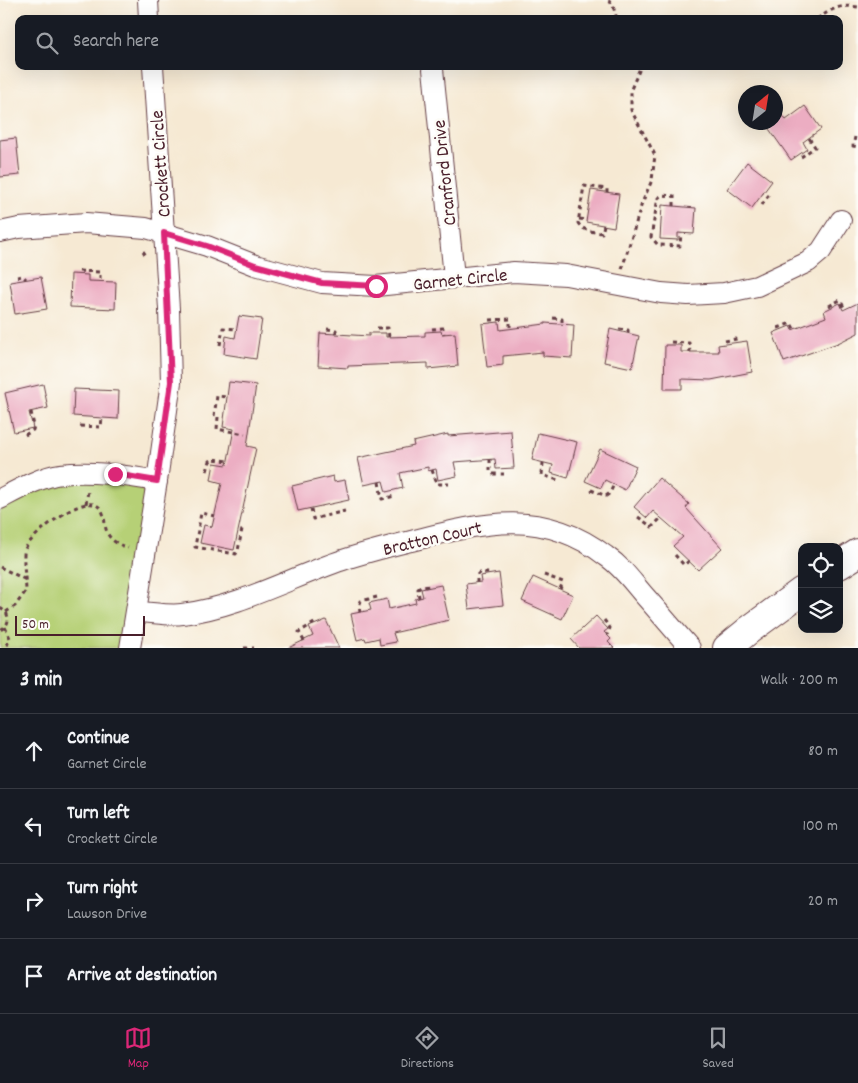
<!DOCTYPE html>
<meta charset="utf-8">
<style>
body{margin:0;font-family:Dekko,sans-serif;background:#242831;color:#f1f3f6}
.controls{position:absolute;right:15px;bottom:15px;display:grid;overflow:hidden;border-radius:10px;box-shadow:0 5px 20px #0002}
.controls button{width:45px;height:45px;display:grid;place-items:center;padding:0;border:0;border-bottom:1px solid #363941;background:#171b24;color:#f1f3f6;font:25px sans-serif}
.compass{position:absolute;left:738px;top:85px;width:45px;height:45px;border-radius:50%;background:#171b24;box-shadow:0 5px 20px #0002;rotate:30deg}
.scale{position:absolute;left:15px;bottom:12px;width:130px;box-sizing:border-box;padding-left:5px;border:2px solid #4a1f2b;border-top:0;font-size:14px;line-height:18px;white-space:nowrap;color:#4a1f2b;-webkit-text-stroke:4px #fdfcf7;paint-order:stroke}
.stop{position:absolute;width:15px;height:15px;margin:-11px;border:4px solid #db2777;border-radius:50%;background:#fff}
.stop.end{background:#db2777;border-color:#fff;box-shadow:0 1px 5px #0008}
.list{margin:0;padding:0;list-style:none}
h2{display:flex;justify-content:space-between;align-items:center;height:65px;margin:0;padding:0 20px;font-size:21px}
h2 small{font-size:16px;font-weight:400;color:#9ea1a6}
.list li{display:grid;grid-template-columns:32px 1fr auto;gap:15px;align-items:center;box-sizing:border-box;height:75px;padding:0 20px;border-top:1px solid #363941}
.list b{display:block;font-size:19px;white-space:nowrap}
.list p{margin:0;font-size:16px;white-space:nowrap;color:#9ea1a6}
.list em{font-size:16px;font-style:normal;color:#9ea1a6}
.icon{flex:none;width:28px;height:28px;fill:none;stroke:currentColor;stroke-width:2;stroke-linecap:round;stroke-linejoin:round}
.map{position:relative;flex:none;width:858px;height:648px;overflow:hidden}
.search{position:absolute;background:#171b24;box-shadow:0 5px 20px #0002;left:15px;right:15px;top:15px;height:55px;display:flex;align-items:center;gap:12px;box-sizing:border-box;padding:0 18px;border-radius:10px;color:#9ea1a6;font-size:19px}
.sheet{height:365px;background:#171b24}
nav{display:flex;justify-content:space-around;align-items:center;box-sizing:border-box;height:70px;border-top:1px solid #363941;background:#171b24;font-size:14px;color:#9ea1a6}
nav a{display:grid;justify-items:center;gap:2px}
nav .on{color:#db2777}
.map>svg:first-child{display:block}
</style>
<div class="map">
<svg width="858" height="648" viewBox="0 0 858 648">
<rect width="100%" height="100%" fill="#fdfcf7"/>
<filter id="ink" filterUnits="userSpaceOnUse"><feTurbulence type="fractalNoise" baseFrequency=".02" numOctaves="2"/><feDisplacementMap in="SourceGraphic" scale="10" xChannelSelector="R" yChannelSelector="G"/><feConvolveMatrix kernelMatrix="1 2 1 2 8 2 1 2 1" color-interpolation-filters="sRGB"/></filter>
<filter id="wash" filterUnits="userSpaceOnUse"><feTurbulence type="fractalNoise" baseFrequency=".0096" numOctaves="4" result="noise"/><feDisplacementMap in="SourceGraphic" scale="20" xChannelSelector="R" yChannelSelector="G"/><feGaussianBlur stdDeviation="1.12" result="paint"/><feColorMatrix in="noise" values="0 0 0 0 0 0 0 0 0 0 0 0 0 0 0 0 0 1.4 0 .05"/><feComposite in="paint" operator="in"/></filter>
<g filter="url(#wash)">
<rect width="100%" height="100%" fill="#f6e9d3"/>
<path fill="#b6d076" stroke="#807850" d="M59,474L157,481L130,648H0V499Z"/>
<g id="blocks">
<g fill="#ecadc2">
<path d="M805,106L821,129L803,142L807,149L791,160L767,126L772,122H776V120L782,115L786,120Z"/>
<path d="M16,138L20,175L0,177V140Z"/>
<path d="M747,162L772,181L752,208L727,189Z"/>
<path d="M591,190L619,194L614,227L586,222Z"/>
<path d="M662,205L696,208L694,234L678,233V240L660,239Z"/>
<path d="M71,274L88,275V281L116,282L115,309L70,307Z"/>
<path d="M41,277L47,309L15,314L10,282Z"/>
<path d="M840,303L843,310L858,303V333L838,343L784,362L773,333L790,326L792,330L826,317L824,311Z"/>
<path d="M239,316L262,319L256,359L224,354L226,336L235,338Z"/>
<path d="M499,322L500,330L545,324V323L574,325L572,358L543,356V352L503,356V365L487,367L482,324Z"/>
<path d="M610,329L639,336L632,368L604,362Z"/>
<path d="M441,331L442,334L455,333L458,366L428,369V363L348,366V368L318,366L320,333L369,336V333H386V337L425,336V332Z"/>
<path d="M747,341L752,372L711,380L682,379V389H664L665,345H681V352H719L718,345Z"/>
<path d="M229,382L256,385L247,446L256,448L234,550L200,543L204,525L212,527L222,483L211,480L214,463L227,465L234,429L223,427Z"/>
<path d="M43,384L48,408L29,412L33,428L14,432L5,393Z"/>
<path d="M74,389L119,391L118,419L73,416Z"/>
<path d="M511,431L514,468L496,469L495,459L454,462L457,476L438,480L436,469L428,471V467L400,473L403,488L386,492L383,481L364,485L358,458L414,446L413,442L448,434V436Z"/>
<path d="M538,433L577,442L568,478L551,473L553,465L532,460Z"/>
<path d="M600,449L636,466L625,490L605,480L601,488L585,481Z"/>
<path d="M333,476L334,482L345,480L349,500L298,511L292,486Z"/>
<path d="M659,478L689,504L686,508L722,548L698,570L673,546L683,537L653,511L647,518L634,507Z"/>
<path d="M499,573L503,605L469,609L466,584L481,582L480,576Z"/>
<path d="M533,577L573,595L562,619L522,601Z"/>
<path d="M441,585L449,620L393,633L396,642L380,645L379,638L366,641L365,638L357,640L351,614L371,610L369,603L387,599L389,609L416,603L415,599L423,597L421,589Z"/>
<path d="M596,616L608,629L604,632L611,639L608,642L614,648H579L571,639Z"/>
<path d="M326,620L339,648H288L313,636L309,627Z"/>
</g>
</g>
</g>
<g filter="url(#ink)">
<use href="#blocks" fill-opacity="0" stroke="#643d44" stroke-width="1"/>
<g fill="none" stroke-linecap="round" stroke-linejoin="round">
<defs>
<g id="street">
<path d="M148,0L149,19"/>
<path d="M433,69L454,277"/>
<path d="M0,232L19,228L86,223L146,228L207,246L255,265L322,283L376,286L514,272L566,275L661,293L688,295L724,293L757,286L808,262L821,251L841,220"/>
<path d="M0,499C19,489 40,477 61,474C93,470 126,476 157,481"/>
<path d="M137,612C151,612 168,616 182,614C239,607 289,578 343,560C366,552 391,546 415,540C485,522 544,508 606,556C621,566 631,580 643,594C659,612 674,630 690,648"/>
<path d="M130,648L157,481L171,382L169,309L153,66"/>
</g>
<g id="secondary">
<path d="M839,565L858,553"/>
<path d="M727,648L749,630L802,591"/>
</g>
</defs>
<use href="#street" stroke="#643d44" stroke-width="22"/>
<use href="#secondary" stroke="#643d44" stroke-width="30"/>
<g stroke="#643d44" stroke-width="3" stroke-dasharray="4 4" stroke-linecap="butt">
<path d="M609,0L613,6L617,19"/>
<path d="M817,19C832,9 839,4 858,7"/>
<path d="M855,137L853,146L858,147"/>
<path d="M801,157L815,147L809,138"/>
<path d="M762,205L768,196L763,193"/>
<path d="M674,206V196L662,195L658,198L651,237L658,245L680,246L681,233"/>
<path d="M579,219L586,220"/>
<path d="M604,225L602,233C594,232 583,231 578,223L584,186L607,189V192"/>
<path d="M143,251L147,257"/>
<path d="M622,269L642,203L652,180L655,155L631,110V89L641,66"/>
<path d="M79,271L100,272V281"/>
<path d="M17,277L23,276L26,279"/>
<path d="M829,306L840,300L845,309"/>
<path d="M553,318L562,319V324"/>
<path d="M490,320L510,319V328"/>
<path d="M377,328H388L389,337"/>
<path d="M778,328L791,323L794,329"/>
<path d="M327,329L336,330V334"/>
<path d="M432,329L443,328L444,334"/>
<path d="M619,329L628,330V333"/>
<path d="M725,341L735,339L736,343"/>
<path d="M671,342L689,343L690,352"/>
<path d="M220,345L223,328L237,329"/>
<path d="M214,416L217,396L227,397"/>
<path d="M218,417L217,429L245,434"/>
<path d="M80,426L101,427L102,418"/>
<path d="M25,435L33,430L34,426L31,412"/>
<path d="M490,459V471L493,474H504"/>
<path d="M543,463L542,475L558,480"/>
<path d="M432,470L437,484H449"/>
<path d="M207,471L210,461L213,459L228,461"/>
<path d="M379,482L382,499L395,496"/>
<path d="M591,490L606,496L610,493L614,484"/>
<path d="M86,504L88,491"/>
<path d="M311,509L313,519L345,511"/>
<path d="M215,516L201,513L195,547L236,554L238,551L242,529L239,528"/>
<path d="M638,517L652,527L661,518"/>
<path d="M675,555L684,565L689,561"/>
<path d="M0,567L26,580"/>
<path d="M544,575L563,582L560,589"/>
<path d="M477,583V575L479,573H489"/>
<path d="M419,598L418,589L421,587L430,586"/>
<path d="M0,608L6,612C10,620 8,626 0,630"/>
<path d="M6,612L15,606L26,591C26,582 22,556 25,549C31,535 80,496 96,505C107,511 103,523 107,532C110,541 120,545 128,548"/>
<path d="M360,612L359,606L361,601L377,597"/>
<path d="M604,620L610,628L607,635"/>
<path d="M5,627L10,638L6,648"/>
<path d="M304,641L299,632L316,622"/>
<path d="M244,648H254"/>
</g>
<use href="#street" stroke="#fff" stroke-width="20"/>
<use href="#secondary" stroke="#fff" stroke-width="28"/>
</g>
</g>
<g fill="none" stroke-linecap="round" stroke-linejoin="round" filter="url(#ink)">
<path stroke="#db2777" stroke-width="6" d="M115,474L157,481L171,382L164,233L207,246L255,265L322,283L376,286"/>
</g>
<g text-anchor="middle" stroke-width="5" stroke-linejoin="round" paint-order="stroke">
<g font-size="19" fill="#4a1f2b" stroke="#fdfcf7">
<text transform="translate(159 164) rotate(-94)" y="7">Crockett Circle</text>
<text transform="translate(443 173) rotate(-96)" y="7">Cranford Drive</text>
<text transform="translate(460 278) rotate(-6)" y="7">Garnet Circle</text>
<text transform="translate(432 537) rotate(-13)" y="7">Bratton Court</text>
</g>
</g>
</svg>
<div class="controls">
<button><svg class="icon" aria-label="locate" viewBox="0 0 24 24"><circle cx="12" cy="12" r="6"/><path d="M12 2v4M12 18v4M2 12h4M18 12h4"/></svg></button>
<button><svg class="icon" aria-label="layers" viewBox="0 0 24 24"><path d="M12 4l9 5-9 5-9-5zM3 14l9 5 9-5"/></svg></button>
</div>
<svg class="compass" viewBox="-18 -18 36 36"><path d="M0-13l5 13h-10z" fill="#e53935"/><path d="M0 13l5-13h-10z" fill="#9ea1a6"/></svg>
<div class="scale">50 m</div>
<div class="stop" style="left:376px;top:286px"></div>
<div class="stop end" style="left:115px;top:474px"></div>
<div class="search"><svg class="icon" aria-label="search" viewBox="0 0 24 24"><circle cx="10" cy="10" r="6"/><path d="M15 15l6 6"/></svg>Search here</div>
</div>
<section class="sheet">
<h2>3 min<small>Walk · 200 m</small></h2>
<ul class="list">
<li><svg class="icon" aria-label="ahead" viewBox="0 0 24 24"><path d="M12 20V5M6 11l6-6 6 6"/></svg><div><b>Continue</b><p>Garnet Circle</p></div><em>80 m</em></li>
<li><svg class="icon" aria-label="left" viewBox="0 0 24 24"><path d="M17 20v-9H6M10 6l-5 5 5 5"/></svg><div><b>Turn left</b><p>Crockett Circle</p></div><em>100 m</em></li>
<li><svg class="icon" aria-label="right" viewBox="0 0 24 24"><path d="M7 20v-9h11M14 6l5 5-5 5"/></svg><div><b>Turn right</b><p>Lawson Drive</p></div><em>20 m</em></li>
<li><svg class="icon" aria-label="arrive" viewBox="0 0 24 24"><path d="M6 21V4h12l-3 4 3 4H6"/></svg><div><b>Arrive at destination</b></div></li>
</ul>
</section>
<nav>
<a class="on"><svg class="icon" aria-label="map" viewBox="0 0 24 24"><path d="M3 6l6-2 6 2 6-2v14l-6 2-6-2-6 2zM9 4v14M15 6v14"/></svg>Map</a>
<a><svg class="icon" aria-label="directions" viewBox="0 0 24 24"><path d="M12 3l9 9-9 9-9-9zM9 14v-3h6M13 9l2 2-2 2"/></svg>Directions</a>
<a><svg class="icon" aria-label="saved" viewBox="0 0 24 24"><path d="M7 4h10v16l-5-4-5 4z"/></svg>Saved</a>
</nav>
